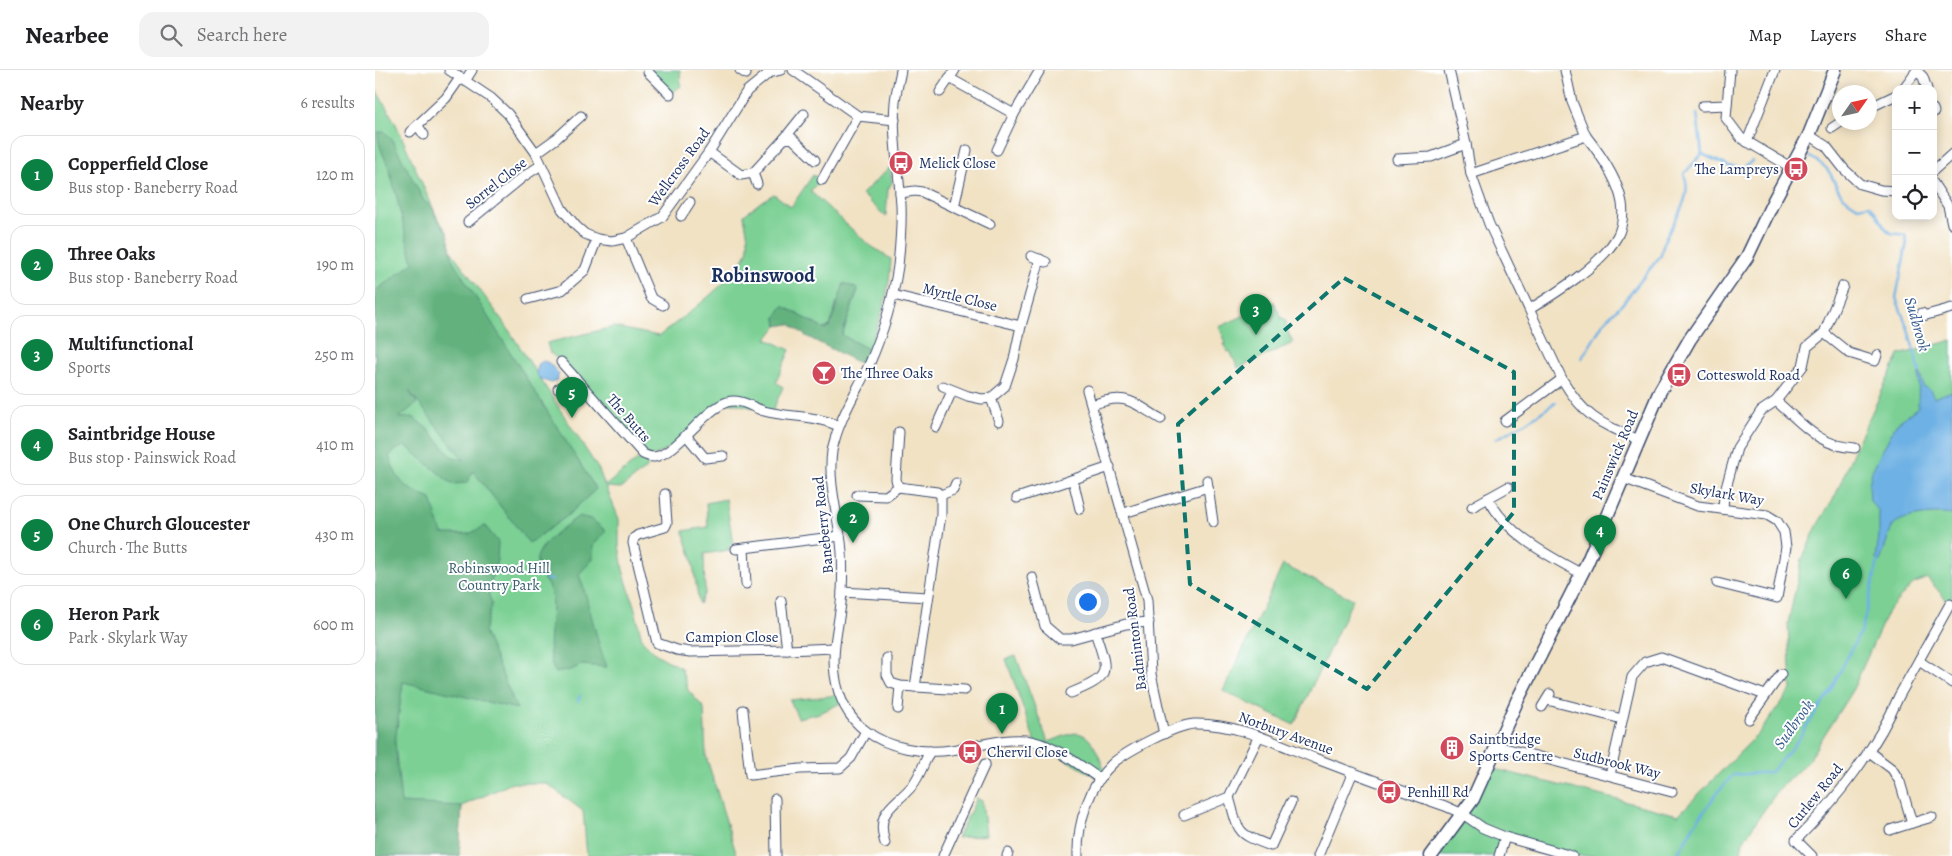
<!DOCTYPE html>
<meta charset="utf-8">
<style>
body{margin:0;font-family:Alegreya,serif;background:#f2f2f2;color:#202124}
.controls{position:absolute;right:15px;top:15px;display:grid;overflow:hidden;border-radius:10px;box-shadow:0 2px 12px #0003}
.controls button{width:45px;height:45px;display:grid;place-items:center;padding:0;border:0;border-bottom:1px solid #e0e0e0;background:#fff;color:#202124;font:25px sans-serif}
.compass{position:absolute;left:1457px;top:15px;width:45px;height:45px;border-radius:50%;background:#fff;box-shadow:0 2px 12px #0003;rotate:56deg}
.you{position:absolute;left:712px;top:531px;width:18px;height:18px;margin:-12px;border:4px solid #fff;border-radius:50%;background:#1a73e8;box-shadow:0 0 0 8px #1a73e833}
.badge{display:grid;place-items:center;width:32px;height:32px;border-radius:50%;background:#0b8043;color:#fff;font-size:16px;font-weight:700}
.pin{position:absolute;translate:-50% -41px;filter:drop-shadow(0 1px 2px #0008)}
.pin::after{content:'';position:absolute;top:26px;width:18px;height:15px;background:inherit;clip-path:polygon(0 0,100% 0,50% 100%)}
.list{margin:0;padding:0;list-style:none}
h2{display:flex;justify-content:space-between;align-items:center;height:65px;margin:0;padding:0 20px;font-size:21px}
h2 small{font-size:16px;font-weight:400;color:#757577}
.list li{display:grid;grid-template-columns:32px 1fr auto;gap:15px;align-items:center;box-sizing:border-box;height:80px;margin:0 10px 10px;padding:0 10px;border:1px solid #e0e0e0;border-radius:15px}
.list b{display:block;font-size:19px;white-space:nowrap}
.list p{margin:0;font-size:16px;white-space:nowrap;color:#757577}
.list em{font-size:16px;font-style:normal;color:#757577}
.icon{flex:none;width:28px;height:28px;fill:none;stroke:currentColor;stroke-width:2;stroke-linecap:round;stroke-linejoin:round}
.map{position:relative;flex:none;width:1577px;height:786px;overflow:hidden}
header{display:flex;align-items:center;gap:30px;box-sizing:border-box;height:70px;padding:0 25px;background:#fff;border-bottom:1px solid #e0e0e0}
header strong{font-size:24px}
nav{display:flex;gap:28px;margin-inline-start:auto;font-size:18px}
.search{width:350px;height:45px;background:#f2f2f2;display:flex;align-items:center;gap:12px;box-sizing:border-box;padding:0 18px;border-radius:15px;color:#757577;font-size:19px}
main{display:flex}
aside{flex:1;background:#fff}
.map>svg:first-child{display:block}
</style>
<header>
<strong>Nearbee</strong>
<div class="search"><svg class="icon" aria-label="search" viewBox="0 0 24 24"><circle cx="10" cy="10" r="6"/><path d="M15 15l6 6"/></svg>Search here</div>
<nav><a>Map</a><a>Layers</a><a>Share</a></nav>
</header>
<main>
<aside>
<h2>Nearby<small>6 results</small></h2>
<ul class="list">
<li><span class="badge">1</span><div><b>Copperfield Close</b><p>Bus stop · Baneberry Road</p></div><em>120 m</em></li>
<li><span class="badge">2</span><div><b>Three Oaks</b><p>Bus stop · Baneberry Road</p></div><em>190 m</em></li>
<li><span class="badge">3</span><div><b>Multifunctional</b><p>Sports</p></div><em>250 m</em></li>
<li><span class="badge">4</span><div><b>Saintbridge House</b><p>Bus stop · Painswick Road</p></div><em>410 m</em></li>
<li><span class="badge">5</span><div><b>One Church Gloucester</b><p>Church · The Butts</p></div><em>430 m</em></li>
<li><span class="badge">6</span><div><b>Heron Park</b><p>Park · Skylark Way</p></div><em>600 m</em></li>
</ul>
</aside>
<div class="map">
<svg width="1577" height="786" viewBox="0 0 1577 786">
<rect width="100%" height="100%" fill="#fff"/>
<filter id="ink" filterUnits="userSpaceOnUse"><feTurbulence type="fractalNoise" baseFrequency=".02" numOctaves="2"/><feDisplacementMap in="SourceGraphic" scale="10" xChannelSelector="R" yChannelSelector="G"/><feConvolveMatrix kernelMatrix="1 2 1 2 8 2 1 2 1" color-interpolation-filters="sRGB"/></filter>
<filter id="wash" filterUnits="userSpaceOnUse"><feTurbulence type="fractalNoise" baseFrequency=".0096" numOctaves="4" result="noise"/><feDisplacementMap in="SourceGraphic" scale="20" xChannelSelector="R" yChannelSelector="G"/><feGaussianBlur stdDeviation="1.12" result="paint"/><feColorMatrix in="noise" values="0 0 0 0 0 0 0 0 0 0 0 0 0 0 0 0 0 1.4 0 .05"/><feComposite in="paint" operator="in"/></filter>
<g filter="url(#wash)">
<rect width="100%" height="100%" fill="#f1e2c4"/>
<g fill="#7bd094" stroke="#4b8079">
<path d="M276,0H305L306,16L295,24Z"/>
<path d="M0,18L21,54L62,147L72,162L76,181L130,254L224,400L230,416L261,391L273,390L272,398L246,418L231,417L244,449V475L248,500L260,539L267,570L281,584L306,598L313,620L329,638L331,686L362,786H212L208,741L171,713H137L87,736L84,786H0Z"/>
<path d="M515,97L517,113L513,119L511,147L487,124Z"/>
<path d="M438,105L447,110L435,121L493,174L516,189C515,221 506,250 493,279L467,266L483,220L462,232L455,256L449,259L401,247L402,256L392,269L415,280L401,312L408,317L397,342L353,332L292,380L275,387L187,292L175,283L172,273L238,257L284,266C304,250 373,201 373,176C374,166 370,155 369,145L387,131L399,124L416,137Z"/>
<path d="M899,232L907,249L909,248L912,254L910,255L918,273L863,298L855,281L852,282L849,274L851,273L844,257Z"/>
<path d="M1577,270V536L1552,508L1538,514L1513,541L1478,619L1433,691L1404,719L1387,743L1368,772L1365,786H1193L1130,767L1124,786H1056L1112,697L1303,745L1383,664L1416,620L1413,553L1427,489L1443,454L1461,424L1480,378L1524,285Z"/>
<path d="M351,429L358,474L354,475V480L329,484L330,522L324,534L317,488L308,461L333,457L331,433Z"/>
<path d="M908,495L978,529L919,655L848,621Z"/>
<path d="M641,586L673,672C680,670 688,666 695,664C717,658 723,686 730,701L725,709L660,672L631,589Z"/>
<path d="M465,623L468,632L445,643L423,648L415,630L455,626Z"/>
<path d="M602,728L607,731L611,765L582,768Z"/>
</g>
<g fill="#64b27e" stroke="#40706e" fill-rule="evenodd">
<path d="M3,62H10L16,68L49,131L58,138L61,147L72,162L78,191L221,419L191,447L154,473L98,401L92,413L77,414L31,376L24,378L14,386C24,415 29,417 56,429L67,464H94L110,456L123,472L122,490L113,522L117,534L109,562L142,639L28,612L20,673L26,733L87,736L84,786H0V221L38,193C29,163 24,132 15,102C11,88 2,76 3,62ZM34,321L88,389V390L76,386L54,360L38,347L24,348L42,333Z"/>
<path d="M469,213L483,219L467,265L493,279L486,294L431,266L415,254L402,256L401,247L408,236L449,259L455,256Z"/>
<path d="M204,446L216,449L231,461L218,476V489L204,504C215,535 220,567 232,597L206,595L196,600L181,603C167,585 180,545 176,524C174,512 160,503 162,489C165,472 191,456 204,446Z"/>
</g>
<g fill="#6eb1e4" stroke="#4470a1">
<path d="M169,291L174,293L184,304L182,310L176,313L165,309L161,303L164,293Z"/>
<path d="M1545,302L1548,316L1555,320L1559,328L1577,321V445C1564,442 1523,445 1517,457C1513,465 1509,482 1505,491L1501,490L1504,466V441L1495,431L1494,415L1497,401L1521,354L1543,337L1544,303Z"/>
</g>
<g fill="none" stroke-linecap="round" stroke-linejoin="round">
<g stroke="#6eb1e4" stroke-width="2.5">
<path d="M1322,44L1327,84"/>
<path d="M1327,84L1353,96L1368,98L1377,91"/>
<path d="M1435,87C1461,101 1453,106 1467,125C1471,130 1478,134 1483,137L1494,135C1503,142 1505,155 1514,162C1519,165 1525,163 1530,165L1532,172L1521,228L1533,259L1545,302"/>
<path d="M1207,288L1229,252L1248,233L1286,185C1289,157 1321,133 1309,104L1327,84"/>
<path d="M1121,369L1155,350L1181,332"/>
<path d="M171,509L177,510"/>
<path d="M203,631L205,626"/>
<path d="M1302,785L1320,754L1342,723L1358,705L1396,702L1420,674L1454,623L1487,559L1503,491"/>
</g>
</g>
</g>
<g filter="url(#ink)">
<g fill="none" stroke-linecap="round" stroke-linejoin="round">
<defs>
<g id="street">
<path d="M74,0L116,28L133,44L161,83L187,139L201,156L210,164L222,169L237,171L251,168L287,147L334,82L372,21L394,3L406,0"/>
<path d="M365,0L371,4"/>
<path d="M418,0L483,46L520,50"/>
<path d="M526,0C524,11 521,22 520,32C517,67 524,101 526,135C527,156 525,176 523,196C518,231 508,263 494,295C481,323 463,350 457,381C453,409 461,438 465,465C468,483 468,503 467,521C466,549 456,576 460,605C463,627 473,648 491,661C513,678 549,684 576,680C600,677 626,668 650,670C677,673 703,694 725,709"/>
<path d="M1074,0L1091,74L1096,104L1114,154L1187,309C1210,348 1224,353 1264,370"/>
<path d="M1190,0L1197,32L1211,66"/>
<path d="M1355,0L1351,48L1366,68L1417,98"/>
<path d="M1542,1L1548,7L1552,19"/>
<path d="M273,2L295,24"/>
<path d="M574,8L639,44"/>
<path d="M90,11L97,0"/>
<path d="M1528,19L1542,0"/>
<path d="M565,22L580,0"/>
<path d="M1327,36L1352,35"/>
<path d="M1494,38L1521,25"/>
<path d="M1558,39L1559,42"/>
<path d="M43,56L49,65"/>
<path d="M1457,58L1466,52"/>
<path d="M35,62L71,28L85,8"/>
<path d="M1434,65L1451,76L1469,99L1485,114L1506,120L1521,121"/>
<path d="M409,69L429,44"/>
<path d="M1372,72L1400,0"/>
<path d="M622,80L639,44L665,0"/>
<path d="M334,82L366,105L378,103L409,69L417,68L440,90"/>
<path d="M161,83L182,68L206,46"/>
<path d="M1022,89L1056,87L1091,74"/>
<path d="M1558,101L1577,84"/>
<path d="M378,103L382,114"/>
<path d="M1096,104L1211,66C1226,85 1243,109 1247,133C1249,145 1247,160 1240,170C1224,196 1181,223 1155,239"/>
<path d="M447,110L483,46"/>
<path d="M1558,113L1573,136L1577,154"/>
<path d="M525,123L540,121L547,122L615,154"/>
<path d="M579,137L592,80"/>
<path d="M306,146L315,132"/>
<path d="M93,152L148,107L166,95"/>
<path d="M251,168L276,228L288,235"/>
<path d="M656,186L671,192"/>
<path d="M518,225L646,256"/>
<path d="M153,229L187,220L210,200L222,169"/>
<path d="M1547,243L1548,246L1577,238"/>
<path d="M1449,263L1474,283L1500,291L1502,285"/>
<path d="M186,292L268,384C272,386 275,387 279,387C303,383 327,341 352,332C366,328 376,337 389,341C415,348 437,344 464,356"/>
<path d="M568,316L593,326L607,329L616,328L630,316L639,289L646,256L665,189"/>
<path d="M183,319L201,308"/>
<path d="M712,320L772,530L776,604L789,664"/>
<path d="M616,328L624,351"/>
<path d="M1401,331C1428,354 1443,376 1480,378"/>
<path d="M717,335C751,322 757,332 786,349"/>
<path d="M1130,351L1187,309"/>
<path d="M561,357L577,321"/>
<path d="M524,362L521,409L523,417L562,422L566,425V445L540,617"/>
<path d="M311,365L330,388L348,386"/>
<path d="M1248,408L1323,436L1392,445L1402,451L1409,462L1411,477L1402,528L1342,513"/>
<path d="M698,410L705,439"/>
<path d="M832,410L838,452"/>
<path d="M290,424L292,453L290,457L263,465L259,468L258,473L282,573L302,580L315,582L412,580L459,578"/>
<path d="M482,425L511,426L523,417"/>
<path d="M566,425L578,420L581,413"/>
<path d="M642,428L735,397"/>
<path d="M1113,428C1132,465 1172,485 1207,504"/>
<path d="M1097,437L1133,417"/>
<path d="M1348,439L1349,425L1362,378L1386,341L1401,331L1428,296L1432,277L1449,263L1468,216"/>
<path d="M749,443L833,417"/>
<path d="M361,479L465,466"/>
<path d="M369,479L371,514"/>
<path d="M657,507L670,556L685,569H696L751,554L774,552"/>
<path d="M467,522L553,527"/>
<path d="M406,531L412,580"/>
<path d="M512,588V605L516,613L525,616L590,620"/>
<path d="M1544,591L1577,613"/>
<path d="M696,623C738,606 733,602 720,562"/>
<path d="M1172,630L1247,649"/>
<path d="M1167,637L1175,624"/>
<path d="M523,639L525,616"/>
<path d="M368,640L375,705L425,699L465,698L476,688L491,661"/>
<path d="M1374,649L1406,604"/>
<path d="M1122,676L1297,722"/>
<path d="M1493,681L1517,699L1525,712L1537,753L1557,747"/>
<path d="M1235,705L1257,607L1270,592L1286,587L1390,625"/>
<path d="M854,727C864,762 860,763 896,776L916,732"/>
<path d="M400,729L401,786"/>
<path d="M809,745L854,727L884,666"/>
<path d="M1515,760L1537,753"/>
<path d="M510,773C500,740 519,737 537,716C545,706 549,692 555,681"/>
<path d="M568,786L610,694"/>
<path d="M632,786L633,783"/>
<path d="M703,786C702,754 714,715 738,693C752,681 801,655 819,654C862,653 903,674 942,689C984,705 1027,721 1070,736L1088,744L1108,758L1130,767L1197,786"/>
<path d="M943,786L978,702"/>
<path d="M1124,786L1130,767"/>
<path d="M1437,786L1421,770C1461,730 1502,678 1524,626L1575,534"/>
</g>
<path id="secondary" d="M1056,786L1098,729L1142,631L1212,493L1285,321L1315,269L1372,187L1399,130L1434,65L1460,0"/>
</defs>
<use href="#street" stroke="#3b4a6d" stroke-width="11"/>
<use href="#secondary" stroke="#3b4a6d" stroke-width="15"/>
<use href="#street" stroke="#fff" stroke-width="9"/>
<use href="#secondary" stroke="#fff" stroke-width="12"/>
</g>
</g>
<path fill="none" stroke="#0f766e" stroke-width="4" stroke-dasharray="10 6" stroke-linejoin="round" d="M969,208L1139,302V442L992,619L815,514L803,354Z"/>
<defs>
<symbol id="bus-disc" viewBox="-11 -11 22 22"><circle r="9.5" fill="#d1495b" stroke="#fff"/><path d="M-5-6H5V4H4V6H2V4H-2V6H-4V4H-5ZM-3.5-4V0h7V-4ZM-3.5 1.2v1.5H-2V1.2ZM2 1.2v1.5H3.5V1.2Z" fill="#fff"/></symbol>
<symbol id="bar-disc" viewBox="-11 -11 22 22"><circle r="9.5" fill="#d1495b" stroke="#fff"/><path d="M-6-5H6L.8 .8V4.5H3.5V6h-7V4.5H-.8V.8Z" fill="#fff"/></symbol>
<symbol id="building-disc" viewBox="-11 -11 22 22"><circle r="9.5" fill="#d1495b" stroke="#fff"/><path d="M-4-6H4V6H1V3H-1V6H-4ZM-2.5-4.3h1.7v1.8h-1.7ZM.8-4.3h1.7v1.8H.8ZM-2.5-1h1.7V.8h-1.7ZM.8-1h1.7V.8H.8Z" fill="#fff"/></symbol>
</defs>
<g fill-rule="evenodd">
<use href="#bus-disc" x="512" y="79" width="28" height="28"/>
<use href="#bus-disc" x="1407" y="85" width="28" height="28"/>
<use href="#bar-disc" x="435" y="289" width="28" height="28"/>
<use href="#bus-disc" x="1290" y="291" width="28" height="28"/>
<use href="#building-disc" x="1063" y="664" width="28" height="28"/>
<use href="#bus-disc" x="581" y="668" width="28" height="28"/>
<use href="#bus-disc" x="1000" y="708" width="28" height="28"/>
</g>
<g text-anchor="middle" stroke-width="4" stroke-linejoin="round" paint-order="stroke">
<g font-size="15" fill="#1b2f5e" stroke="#fff" text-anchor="start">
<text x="544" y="98">Melick Close</text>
<text x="1404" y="104" text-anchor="end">The Lampreys</text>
<text x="466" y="308">The Three Oaks</text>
<text x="1322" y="310">Cotteswold Road</text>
<text x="1094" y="674">Saintbridge<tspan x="1094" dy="17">Sports Centre</tspan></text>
<text x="612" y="687">Chervil Close</text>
<text x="1032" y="727">Penhill Rd</text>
</g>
<g font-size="15" fill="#1b2f5e" stroke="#fff">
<text transform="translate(304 97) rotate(-54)" y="5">Wellcross Road</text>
<text transform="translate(121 113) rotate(-38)" y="5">Sorrel Close</text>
<text transform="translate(585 227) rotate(14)" y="5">Myrtle Close</text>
<text transform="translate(254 348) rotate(49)" y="5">The Butts</text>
<text transform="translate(1240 385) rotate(-67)" y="5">Painswick Road</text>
<text transform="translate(1352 424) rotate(10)" y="5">Skylark Way</text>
<text transform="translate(448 455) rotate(-96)" y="5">Baneberry Road</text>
<text x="357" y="572">Campion Close</text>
<text transform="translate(760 569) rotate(-97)" y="5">Badminton Road</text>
<text transform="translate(911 663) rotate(20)" y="5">Norbury Avenue</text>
<text transform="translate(1242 693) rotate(14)" y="5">Sudbrook Way</text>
<text transform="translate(1440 726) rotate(-51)" y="5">Curlew Road</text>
</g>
<g font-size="15" fill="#385f6e" stroke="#fff">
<text x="124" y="503">Robinswood Hill<tspan x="124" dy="17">Country Park</tspan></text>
</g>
<g font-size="16" font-style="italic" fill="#385c8d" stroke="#fff">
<text transform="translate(1543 254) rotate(74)" y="6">Sudbrook</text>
<text transform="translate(1418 654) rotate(-54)" y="6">Sudbrook</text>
</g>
<g font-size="20" font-weight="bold" fill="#1b2f5e" stroke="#fff">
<text x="388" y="212">Robinswood</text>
</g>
</g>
</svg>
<div class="controls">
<button>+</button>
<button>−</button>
<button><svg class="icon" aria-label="locate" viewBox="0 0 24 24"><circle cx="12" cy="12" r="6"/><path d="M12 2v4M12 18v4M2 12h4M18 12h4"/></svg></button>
</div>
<svg class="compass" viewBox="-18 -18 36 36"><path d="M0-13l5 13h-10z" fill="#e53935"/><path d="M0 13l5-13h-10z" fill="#757577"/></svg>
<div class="you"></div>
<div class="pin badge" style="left:627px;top:664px">1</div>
<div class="pin badge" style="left:478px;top:473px">2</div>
<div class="pin badge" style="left:881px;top:265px">3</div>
<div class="pin badge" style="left:1225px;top:486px">4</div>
<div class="pin badge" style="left:197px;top:348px">5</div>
<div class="pin badge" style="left:1471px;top:529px">6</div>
</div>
</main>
